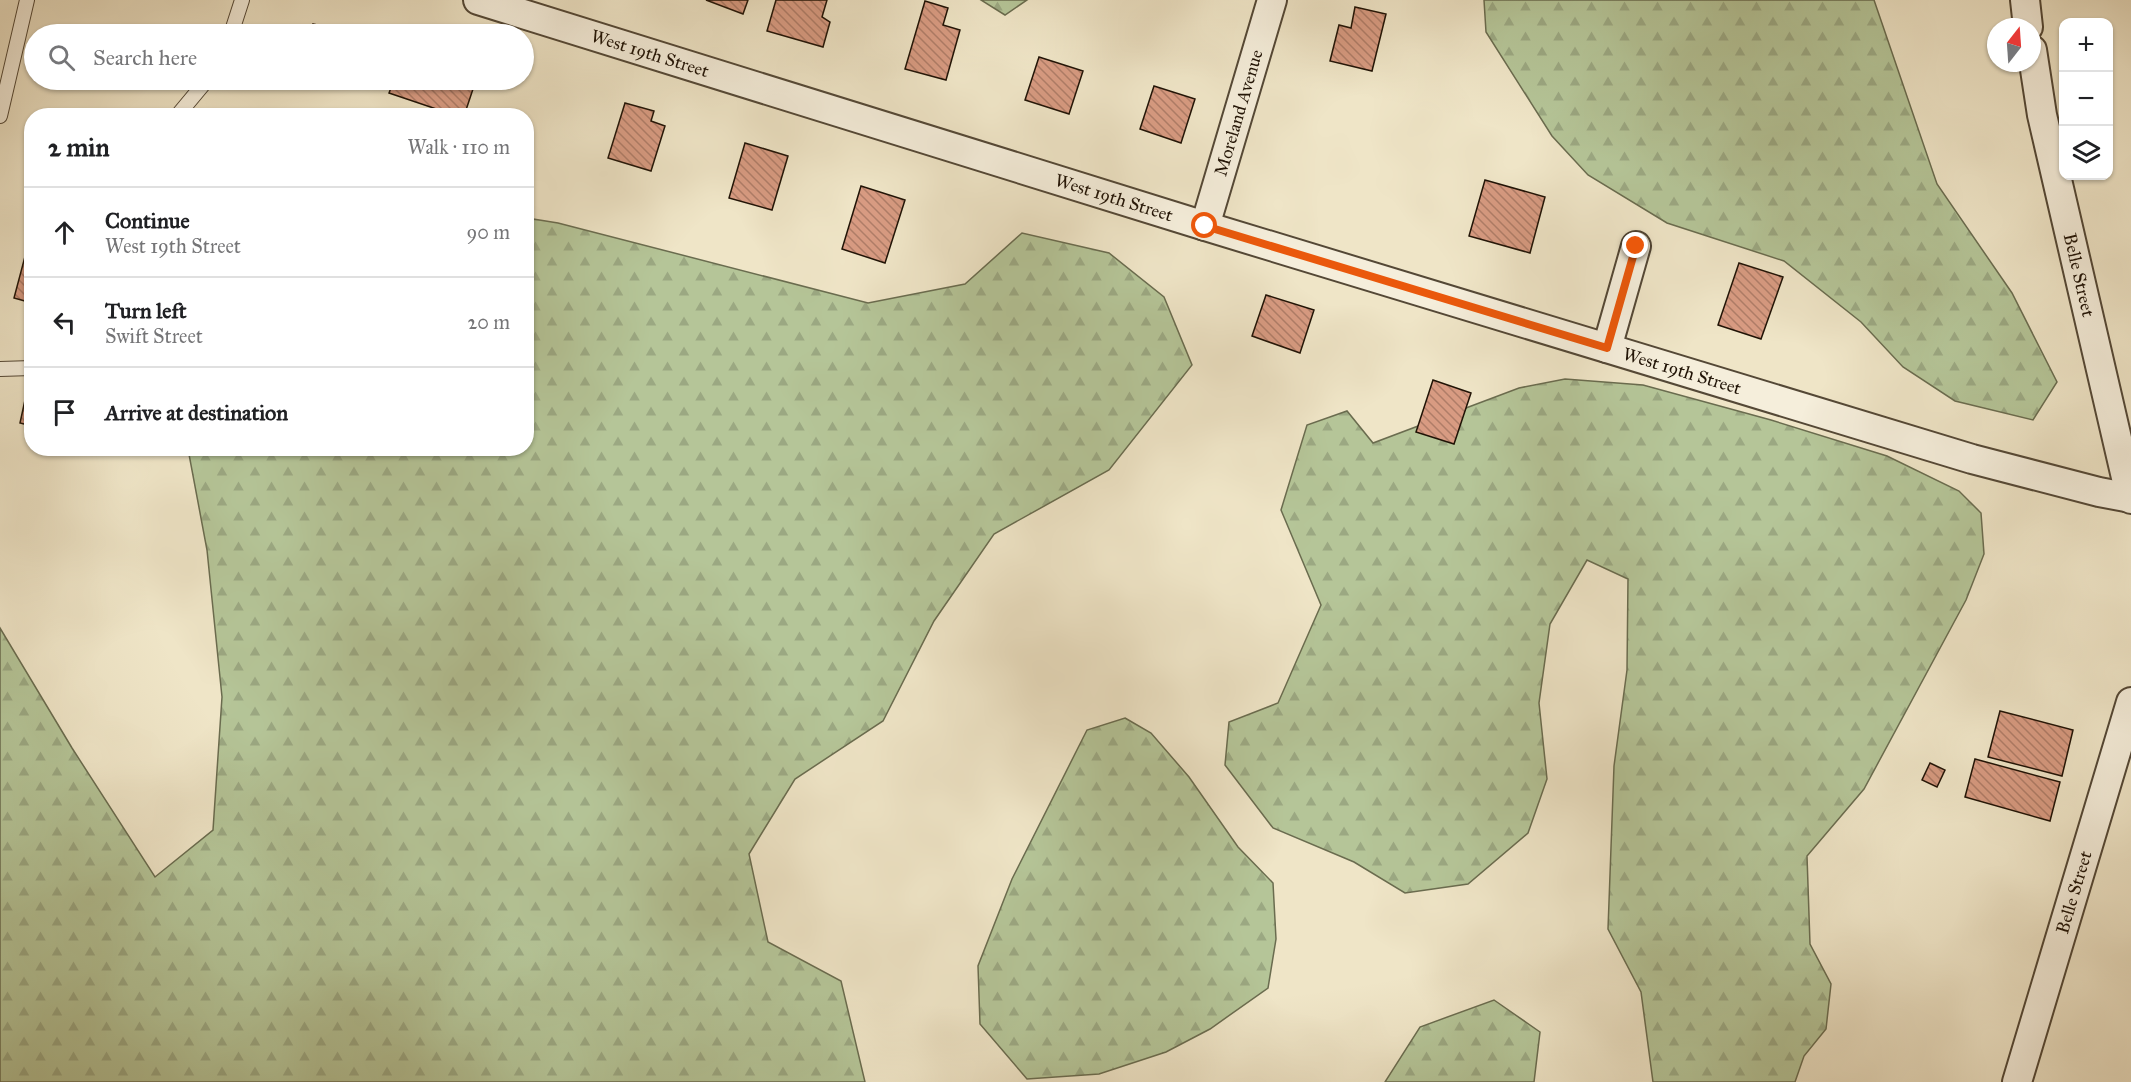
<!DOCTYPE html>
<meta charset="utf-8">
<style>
body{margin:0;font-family:"IM FELL Great Primer",serif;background:#f6f6f6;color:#202124}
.controls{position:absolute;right:18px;top:18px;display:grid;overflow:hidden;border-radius:12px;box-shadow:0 2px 4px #0004}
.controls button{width:54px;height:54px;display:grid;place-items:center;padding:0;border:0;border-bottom:2px solid #e0e0e0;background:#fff;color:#202124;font:30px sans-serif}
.compass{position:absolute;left:1987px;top:18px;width:54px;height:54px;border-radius:50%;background:#fff;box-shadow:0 2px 4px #0004;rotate:17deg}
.stop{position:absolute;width:18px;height:18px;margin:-14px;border:4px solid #ea580c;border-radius:50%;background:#fff}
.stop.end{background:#ea580c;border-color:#fff;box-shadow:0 2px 6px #0008}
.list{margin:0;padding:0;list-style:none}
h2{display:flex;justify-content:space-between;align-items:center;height:78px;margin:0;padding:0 24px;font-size:26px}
h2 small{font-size:20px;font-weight:400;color:#757577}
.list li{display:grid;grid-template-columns:39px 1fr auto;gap:18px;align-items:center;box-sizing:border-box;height:90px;padding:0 24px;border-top:2px solid #e0e0e0}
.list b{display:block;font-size:22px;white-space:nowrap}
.list p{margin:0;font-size:20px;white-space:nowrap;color:#757577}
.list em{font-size:20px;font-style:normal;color:#757577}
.icon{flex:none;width:33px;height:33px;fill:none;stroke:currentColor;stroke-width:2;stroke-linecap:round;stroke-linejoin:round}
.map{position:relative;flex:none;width:2131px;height:1082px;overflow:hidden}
.search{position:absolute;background:#fff;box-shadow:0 2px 4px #0004;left:24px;top:24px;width:510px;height:66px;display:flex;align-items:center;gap:15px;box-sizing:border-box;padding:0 21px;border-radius:33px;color:#757577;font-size:22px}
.panel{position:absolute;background:#fff;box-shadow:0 2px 4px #0004;left:24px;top:108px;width:510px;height:348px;border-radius:24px}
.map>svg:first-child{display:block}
</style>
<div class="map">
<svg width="2131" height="1082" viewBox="0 0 2131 1082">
<defs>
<pattern id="forest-firs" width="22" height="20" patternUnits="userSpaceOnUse" patternTransform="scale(1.5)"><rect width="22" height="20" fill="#b5c598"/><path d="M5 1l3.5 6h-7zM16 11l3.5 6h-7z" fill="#9ba882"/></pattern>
<pattern id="building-back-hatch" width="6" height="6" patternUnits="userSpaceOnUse" patternTransform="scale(1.5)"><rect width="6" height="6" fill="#d89b82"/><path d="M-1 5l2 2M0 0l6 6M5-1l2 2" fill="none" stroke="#af7d68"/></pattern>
</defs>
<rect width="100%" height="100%" fill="#efe5c7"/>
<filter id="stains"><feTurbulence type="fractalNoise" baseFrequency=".00333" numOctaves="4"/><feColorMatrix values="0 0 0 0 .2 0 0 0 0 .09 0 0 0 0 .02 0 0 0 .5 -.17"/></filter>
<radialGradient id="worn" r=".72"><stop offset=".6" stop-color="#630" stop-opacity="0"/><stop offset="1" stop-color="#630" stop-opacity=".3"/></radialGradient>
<g fill="url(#forest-firs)" stroke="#6a6c4f" stroke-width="1.5">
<path d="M981,0H1027L1005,15Z"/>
<path d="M1484,0H1874L1937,184L2012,293L2057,382L2033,420L1955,401L1903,367L1861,322L1784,261L1667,223L1588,175L1552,136L1486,32Z"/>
<path d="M527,218L558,223L868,303L965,284L1022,233L1109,253L1164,297L1192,365L1109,470L994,534L934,621L883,721L795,779L749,854L768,942L841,981L865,1082H0V628L72,748L155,877L213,830L222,697L207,550L188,449L526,448Z"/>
<path d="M1565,379L1643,385L1771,420L1887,456L1959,491L1981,513L1984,554L1966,600L1864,789L1807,856L1810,944L1831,984L1826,1029L1804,1056L1795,1082H1653L1641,992L1608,929L1614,766L1627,670L1628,579L1587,560L1550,624L1539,703L1547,779L1528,833L1468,884L1405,893L1354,862L1273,828L1225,765L1229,722L1278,703L1321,605L1281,510L1307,425L1347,411L1373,443L1519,388Z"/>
<path d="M1125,718L1151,733L1189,777L1238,847L1273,883L1276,939L1268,988L1210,1029L1166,1052L1099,1074L1027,1079L980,1024L978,966L1012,879L1087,730Z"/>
<path d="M1494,1000L1540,1032L1534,1082H1385L1420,1027Z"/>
</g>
<g fill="url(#building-back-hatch)" stroke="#201306" stroke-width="1.5">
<path d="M706,0H748L743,14Z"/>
<path d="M776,0H827L822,17L830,22L823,47L767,31Z"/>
<path d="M925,1L948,8L943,25L960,30L946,80L905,69Z"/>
<path d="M1355,7L1386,14L1372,71L1330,61L1339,25L1351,28Z"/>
<path d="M313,24L349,32L348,34H310Z"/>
<path d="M1039,57L1083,71L1069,114L1025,100Z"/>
<path d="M394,80H476L464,116H457L389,93Z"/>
<path d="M1154,86L1195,99L1181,143L1140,129Z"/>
<path d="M625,103L654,111L651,121L665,126L651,171L608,158Z"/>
<path d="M745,143L788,156L772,210L729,198Z"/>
<path d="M1485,180L1545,197L1530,253L1469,236Z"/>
<path d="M861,186L905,200L885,263L842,249Z"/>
<path d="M27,249L32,250V303L14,298Z"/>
<path d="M1739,263L1783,277L1761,339L1718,325Z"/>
<path d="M1266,295L1314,310L1300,353L1252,336Z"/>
<path d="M1433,380L1471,393L1454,444L1416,432Z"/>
<path d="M27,391L32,392V426L20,423Z"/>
<path d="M2000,711L2073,730L2062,776L1988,757Z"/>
<path d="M1975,759L2060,782L2050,821L1965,797Z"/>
<path d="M1930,763L1945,770L1937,787L1922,780Z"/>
</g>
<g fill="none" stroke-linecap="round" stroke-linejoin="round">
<defs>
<g id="lane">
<path d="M231,34L242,0"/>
<path d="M0,116L27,0"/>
<path d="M177,116L207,80"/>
<path d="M0,369L32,368"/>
</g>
<g id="street">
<path id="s1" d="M478,0L1205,226L1972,459L2099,492L2131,498"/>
<path d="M2025,0L2028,27"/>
<path id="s2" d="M2032,50L2042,115L2131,499"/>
<path id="s3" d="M1205,226L1272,0"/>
<path d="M1607,348L1636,246"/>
<path id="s4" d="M2017,1082L2131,702"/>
</g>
</defs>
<use href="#lane" stroke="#544836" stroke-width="16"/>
<use href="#street" stroke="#544836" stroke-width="32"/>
<use href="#lane" stroke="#f5eedb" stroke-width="14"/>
<use href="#street" stroke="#f5eedb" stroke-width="28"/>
</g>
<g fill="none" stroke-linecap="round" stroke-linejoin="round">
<path stroke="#ea580c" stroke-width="8" d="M1205,226L1607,348L1636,246"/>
</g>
<g text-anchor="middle" stroke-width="5" stroke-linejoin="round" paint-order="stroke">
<g font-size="18" fill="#201306" stroke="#f5eedb">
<text dy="6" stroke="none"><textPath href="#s1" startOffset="180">West 19th Street</textPath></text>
<text dy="6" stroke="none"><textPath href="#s3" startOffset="118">Moreland Avenue</textPath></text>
<text dy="6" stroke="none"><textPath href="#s1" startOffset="666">West 19th Street</textPath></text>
<text dy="6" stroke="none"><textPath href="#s2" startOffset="230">Belle Street</textPath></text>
<text dy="6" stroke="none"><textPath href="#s1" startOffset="1260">West 19th Street</textPath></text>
<text dy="6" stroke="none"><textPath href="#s4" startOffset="198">Belle Street</textPath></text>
</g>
</g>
<rect width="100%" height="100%" filter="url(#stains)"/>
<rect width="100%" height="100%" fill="url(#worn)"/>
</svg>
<div class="controls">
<button>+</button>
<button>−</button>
<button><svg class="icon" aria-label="layers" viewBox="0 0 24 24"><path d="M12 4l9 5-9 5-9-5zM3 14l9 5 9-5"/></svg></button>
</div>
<svg class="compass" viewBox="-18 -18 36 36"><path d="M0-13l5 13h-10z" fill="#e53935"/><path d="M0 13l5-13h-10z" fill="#757577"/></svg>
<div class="stop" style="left:1205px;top:226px"></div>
<div class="stop end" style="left:1636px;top:246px"></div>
<div class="search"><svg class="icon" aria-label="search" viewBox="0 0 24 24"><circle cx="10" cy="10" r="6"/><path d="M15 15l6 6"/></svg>Search here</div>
<section class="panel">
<h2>2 min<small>Walk · 110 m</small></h2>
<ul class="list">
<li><svg class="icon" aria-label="ahead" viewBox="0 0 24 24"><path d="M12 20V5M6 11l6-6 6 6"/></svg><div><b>Continue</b><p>West 19th Street</p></div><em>90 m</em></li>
<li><svg class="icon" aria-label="left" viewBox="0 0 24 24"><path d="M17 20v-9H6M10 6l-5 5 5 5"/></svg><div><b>Turn left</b><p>Swift Street</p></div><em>20 m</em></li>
<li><svg class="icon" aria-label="arrive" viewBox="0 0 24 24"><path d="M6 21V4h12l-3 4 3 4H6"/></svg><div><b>Arrive at destination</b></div></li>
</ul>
</section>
</div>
